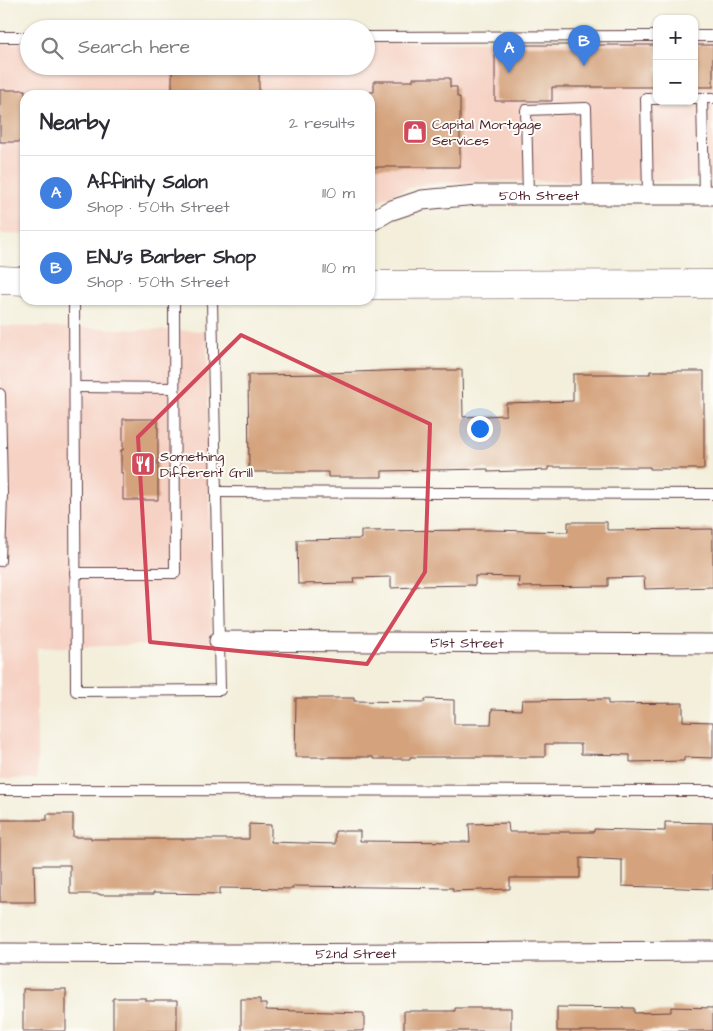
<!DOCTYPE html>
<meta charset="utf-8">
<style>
body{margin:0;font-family:"Architects Daughter",sans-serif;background:#f2f2f3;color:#2b2b33}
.controls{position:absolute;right:15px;top:15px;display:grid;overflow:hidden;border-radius:10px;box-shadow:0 1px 4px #0004}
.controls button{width:45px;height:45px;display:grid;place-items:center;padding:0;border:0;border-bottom:1px solid #e1e1e2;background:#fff;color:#2b2b33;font:25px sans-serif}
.you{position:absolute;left:479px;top:428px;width:18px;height:18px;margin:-12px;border:4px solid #fff;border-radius:50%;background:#1a73e8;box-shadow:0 0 0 8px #1a73e833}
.badge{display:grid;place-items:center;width:32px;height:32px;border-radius:50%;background:#7c3aed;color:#fff;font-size:16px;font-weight:700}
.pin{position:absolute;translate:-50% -41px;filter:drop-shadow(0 1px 2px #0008)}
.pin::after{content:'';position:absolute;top:26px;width:18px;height:15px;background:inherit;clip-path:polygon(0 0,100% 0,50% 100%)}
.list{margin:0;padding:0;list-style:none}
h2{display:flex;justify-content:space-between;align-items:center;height:65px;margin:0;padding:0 20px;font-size:21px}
h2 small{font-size:16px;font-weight:400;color:#7c7c81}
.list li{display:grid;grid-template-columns:32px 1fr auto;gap:15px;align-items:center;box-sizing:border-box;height:75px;padding:0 20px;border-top:1px solid #e1e1e2}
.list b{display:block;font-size:19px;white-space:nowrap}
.list p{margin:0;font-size:16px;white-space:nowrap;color:#7c7c81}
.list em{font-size:16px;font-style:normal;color:#7c7c81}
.icon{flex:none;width:28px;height:28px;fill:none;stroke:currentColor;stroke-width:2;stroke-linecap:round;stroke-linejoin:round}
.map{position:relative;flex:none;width:713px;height:1031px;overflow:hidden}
.search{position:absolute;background:#fff;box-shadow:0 1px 4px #0004;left:20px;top:20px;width:355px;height:55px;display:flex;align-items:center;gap:12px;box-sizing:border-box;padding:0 18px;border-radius:28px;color:#7c7c81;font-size:19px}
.panel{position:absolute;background:#fff;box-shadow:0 1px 4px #0004;left:20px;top:90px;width:355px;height:215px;border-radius:15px}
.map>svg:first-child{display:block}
</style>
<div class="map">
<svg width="713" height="1031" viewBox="0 0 713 1031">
<rect width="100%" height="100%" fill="#fdfcf7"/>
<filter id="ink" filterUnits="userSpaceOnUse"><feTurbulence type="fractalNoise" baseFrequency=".02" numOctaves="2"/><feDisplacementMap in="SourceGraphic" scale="10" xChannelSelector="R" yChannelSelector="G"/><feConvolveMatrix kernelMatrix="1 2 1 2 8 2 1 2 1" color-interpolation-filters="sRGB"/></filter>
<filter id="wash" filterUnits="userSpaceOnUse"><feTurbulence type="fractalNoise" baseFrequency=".0096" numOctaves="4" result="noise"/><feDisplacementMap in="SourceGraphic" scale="20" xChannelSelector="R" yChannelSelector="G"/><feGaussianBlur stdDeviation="1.12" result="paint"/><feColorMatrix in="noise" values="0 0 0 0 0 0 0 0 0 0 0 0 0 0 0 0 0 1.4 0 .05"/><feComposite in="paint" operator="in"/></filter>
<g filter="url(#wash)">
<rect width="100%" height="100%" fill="#f3efdb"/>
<g fill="#f6d2c4">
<path d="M657,41V101H694V41H713V181H490L429,183L405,189L370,205V95H25V235L0,234V43H29V66H366V42Z"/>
<path d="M0,326L207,331L211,643L37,648V779H0Z"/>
</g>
<g id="blocks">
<g fill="#d4a27c">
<path d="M495,45H657V87H552V101H495Z"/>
<rect x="694" y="45" width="19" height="42"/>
<rect x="172" y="66" width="87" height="29"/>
<path d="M413,78H450V87H457V97H460V167H370V92H374V81H413Z"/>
<rect x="0" y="90" width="25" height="52"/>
<path d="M410,370H462L463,417L506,415V403L573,401V374H650V371H704V469H650V467H548V470L488,472V469L382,471V477H328V472H249L248,375L327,374V373Z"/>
<path d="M123,419H158V500H123V473H121V450H123Z"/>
<path d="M568,522H607V530L713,529V587L645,589L644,577L608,578V586L518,587L519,577L475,576V585L417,586V587L391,588V577L353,578L354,583L298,584L297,540L361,539V531L491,530L568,532Z"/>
<path d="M296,698H354V701L425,702V699L454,700V724H491L492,709L521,710L522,700L608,699V704L683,703V721L713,722V758L684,757V761L630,762V755L581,754V744H545V757H410V759H373V757H295Z"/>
<path d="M47,814H73V837H91V839H249V824L271,825V842L335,844V831H360V841L470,842L469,824L508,823L509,832H594V829L665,831V822L713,823V889L622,886V860L580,858V878H510V889L453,891V888L293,886V889L220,888V894L153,893V895H100V894H70V865H34L35,902H0V820H47Z"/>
<rect x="23" y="989" width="43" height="42"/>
<path d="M113,998H146V1001H177V1031H113Z"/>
<path d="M241,999H260V1004H266V1010L364,1013V1031H241Z"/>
<path d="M557,1007L634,1008V1013L671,1012V1007L713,1008V1031H557Z"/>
<path d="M455,1008H511V1031H404V1011H455Z"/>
</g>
</g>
</g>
<g filter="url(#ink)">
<use href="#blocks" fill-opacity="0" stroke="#633e45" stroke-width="1"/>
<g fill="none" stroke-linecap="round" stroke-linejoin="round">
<defs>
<g id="lane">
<path d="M694,36H713"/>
<path d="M0,37H29"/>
<path d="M366,37L657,36"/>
<path d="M694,98H713"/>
<path d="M702,98L704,195"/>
<path d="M528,195L526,110L586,108L588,195"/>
<path d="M648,195L646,99H657"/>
<path d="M74,300L76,691L220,690L212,300"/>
<path d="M75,387L174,388"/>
<path d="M0,394L2,493L0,561"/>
<path d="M216,492L713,494"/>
<path d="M75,573H175L174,300"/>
<path d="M0,790L713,791"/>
</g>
<g id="street">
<path id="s1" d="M370,222L389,211L422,200L477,195H713"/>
<path id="s2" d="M219,641L713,644"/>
<path id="s3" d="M0,953L230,954L713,951"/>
</g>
<g id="secondary">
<path d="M0,280L25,281"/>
<path d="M370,285L713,284"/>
</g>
</defs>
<use href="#lane" stroke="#633e45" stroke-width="12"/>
<use href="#street" stroke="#633e45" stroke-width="21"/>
<use href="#secondary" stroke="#633e45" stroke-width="29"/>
<use href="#lane" stroke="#fff" stroke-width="10"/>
<use href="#street" stroke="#fff" stroke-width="19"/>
<use href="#secondary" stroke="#fff" stroke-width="28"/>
</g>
</g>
<path fill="none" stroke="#d1495b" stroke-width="4" stroke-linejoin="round" d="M241,335L430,424L425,572L367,664L150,642L138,437Z"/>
<defs>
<symbol id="shop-square" viewBox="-11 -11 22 22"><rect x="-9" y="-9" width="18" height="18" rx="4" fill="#d1495b" stroke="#fdfcf7"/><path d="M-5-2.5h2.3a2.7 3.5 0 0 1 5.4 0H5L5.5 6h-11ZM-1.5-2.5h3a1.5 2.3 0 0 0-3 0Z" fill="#fff"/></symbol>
<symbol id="restaurant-square" viewBox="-11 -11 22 22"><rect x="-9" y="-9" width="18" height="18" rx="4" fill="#d1495b" stroke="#fdfcf7"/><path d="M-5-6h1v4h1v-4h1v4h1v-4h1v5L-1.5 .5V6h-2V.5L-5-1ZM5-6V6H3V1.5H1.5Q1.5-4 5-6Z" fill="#fff"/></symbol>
</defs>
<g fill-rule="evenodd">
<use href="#shop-square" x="401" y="118" width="28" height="28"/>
<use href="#restaurant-square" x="129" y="450" width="28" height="28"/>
</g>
<g text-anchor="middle" stroke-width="4" stroke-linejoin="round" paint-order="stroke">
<g font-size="14" fill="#4a1f2b" stroke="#fdfcf7" text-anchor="start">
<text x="432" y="129">Capital Mortgage<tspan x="432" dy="16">Services</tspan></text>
<text x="160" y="461">Something<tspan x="160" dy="16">Different Grill</tspan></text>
</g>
<g font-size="14" fill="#4a1f2b" stroke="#fdfcf7">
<text dy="5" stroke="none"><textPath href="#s1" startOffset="174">50th Street</textPath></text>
<text dy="5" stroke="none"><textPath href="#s2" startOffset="248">51st Street</textPath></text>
<text dy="5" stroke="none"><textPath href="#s3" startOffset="356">52nd Street</textPath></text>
</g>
</g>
</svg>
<div class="controls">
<button>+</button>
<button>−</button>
</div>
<div class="you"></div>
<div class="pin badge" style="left:509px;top:73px;background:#3f7fe0">A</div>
<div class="pin badge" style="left:584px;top:66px;background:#3f7fe0">B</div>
<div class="search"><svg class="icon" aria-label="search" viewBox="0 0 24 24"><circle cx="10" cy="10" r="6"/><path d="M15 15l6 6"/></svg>Search here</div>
<section class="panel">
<h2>Nearby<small>2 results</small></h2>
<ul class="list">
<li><span class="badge" style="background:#3f7fe0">A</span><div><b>Affinity Salon</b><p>Shop · 50th Street</p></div><em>110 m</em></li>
<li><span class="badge" style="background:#3f7fe0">B</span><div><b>ENJ's Barber Shop</b><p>Shop · 50th Street</p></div><em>110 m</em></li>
</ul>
</section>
</div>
